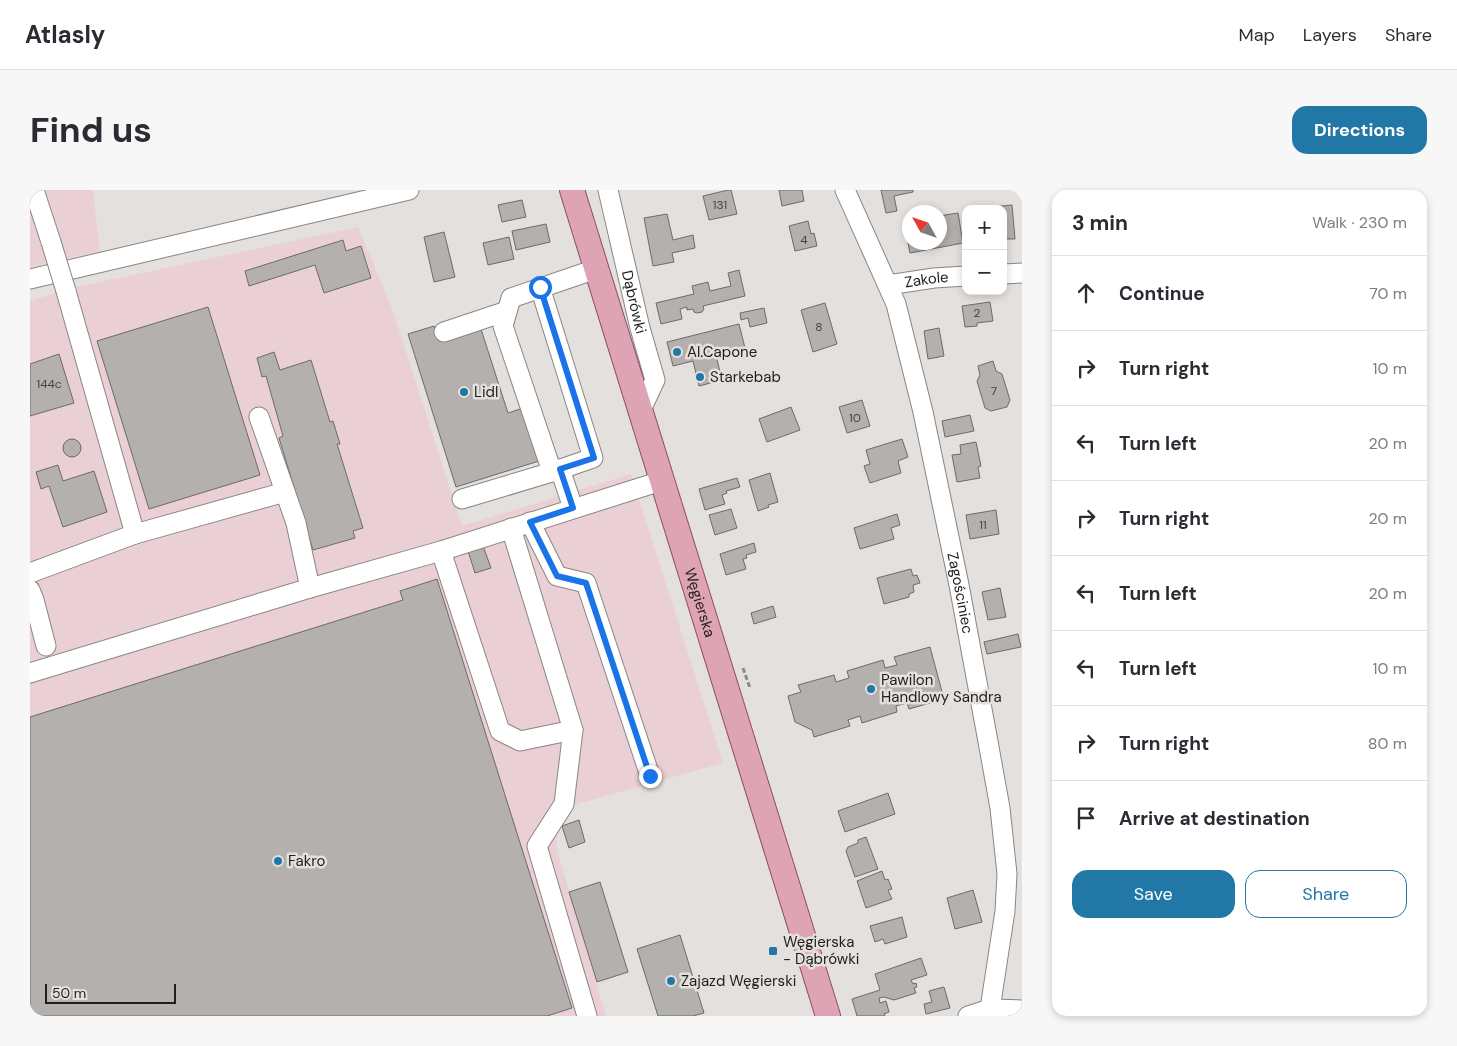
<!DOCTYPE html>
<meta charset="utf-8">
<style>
body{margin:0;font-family:"DM Sans",sans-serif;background:#f7f7f7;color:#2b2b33}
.controls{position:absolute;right:15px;top:15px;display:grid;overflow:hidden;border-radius:10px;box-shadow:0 2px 8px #0003}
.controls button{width:45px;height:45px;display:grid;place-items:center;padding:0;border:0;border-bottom:1px solid #e1e1e2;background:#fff;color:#2b2b33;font:25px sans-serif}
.compass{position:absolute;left:872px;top:15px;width:45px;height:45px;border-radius:50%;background:#fff;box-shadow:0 2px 8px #0003;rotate:310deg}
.scale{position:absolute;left:15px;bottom:12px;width:131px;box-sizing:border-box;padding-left:5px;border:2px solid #1f1e1d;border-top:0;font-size:14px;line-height:18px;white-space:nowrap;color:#1f1e1d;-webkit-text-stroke:4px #e4e0de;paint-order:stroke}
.stop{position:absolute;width:15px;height:15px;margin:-11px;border:4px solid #1a73e8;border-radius:50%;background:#fff}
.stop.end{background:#1a73e8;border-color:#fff;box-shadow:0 1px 5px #0008}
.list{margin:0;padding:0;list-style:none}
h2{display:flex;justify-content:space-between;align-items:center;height:65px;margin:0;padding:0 20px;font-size:21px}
h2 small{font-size:16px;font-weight:400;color:#7c7c81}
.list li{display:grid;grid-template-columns:32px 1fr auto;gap:15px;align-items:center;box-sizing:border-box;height:75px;padding:0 20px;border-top:1px solid #e1e1e2}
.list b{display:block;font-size:19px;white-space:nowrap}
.list em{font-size:16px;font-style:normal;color:#7c7c81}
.actions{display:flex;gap:10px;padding:15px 20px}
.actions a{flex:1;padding:11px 0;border:1px solid #2177a6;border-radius:15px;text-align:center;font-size:18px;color:#2177a6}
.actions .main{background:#2177a6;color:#fff}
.icon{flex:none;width:28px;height:28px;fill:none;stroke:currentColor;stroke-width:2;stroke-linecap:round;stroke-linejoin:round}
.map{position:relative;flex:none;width:992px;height:826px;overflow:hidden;border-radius:15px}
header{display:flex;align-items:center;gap:30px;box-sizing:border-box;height:70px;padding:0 25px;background:#fff;border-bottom:1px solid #e1e1e2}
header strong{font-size:24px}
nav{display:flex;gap:28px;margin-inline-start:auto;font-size:18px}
.intro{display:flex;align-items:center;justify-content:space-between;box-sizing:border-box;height:120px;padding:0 30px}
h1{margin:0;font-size:35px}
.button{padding:12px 22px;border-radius:15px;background:#2177a6;color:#fff;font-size:18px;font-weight:700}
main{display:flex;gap:30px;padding:0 30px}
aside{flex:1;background:#fff;border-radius:15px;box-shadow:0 2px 8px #0003}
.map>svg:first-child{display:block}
</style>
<header>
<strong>Atlasly</strong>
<nav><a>Map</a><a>Layers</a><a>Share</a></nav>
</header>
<div class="intro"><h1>Find us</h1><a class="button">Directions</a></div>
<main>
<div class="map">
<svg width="992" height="826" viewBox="0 0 992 826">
<rect width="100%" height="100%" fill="#e4e0de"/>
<path fill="#ead0d4" d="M0,0H63L70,61L35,69L42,98L328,37L363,121L432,336L601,284L693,573L547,614L531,625L526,634L527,660L576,826H0V111L25,103L17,73L0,77Z"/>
<g fill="#b3b0ad" stroke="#6d6a67">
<path d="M698,0H701L707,24L679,30L673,6Z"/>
<path d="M749,0H772L774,11L752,16Z"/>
<path d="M851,0H883V2L864,6L867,21L856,23Z"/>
<path d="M492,10L496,27L472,32L468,15Z"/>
<path d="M982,15L985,49H973V19H962V17Z"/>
<path d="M928,23L933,53L880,63L874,33L879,32V52H909V26Z"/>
<path d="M637,24L643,50L663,45L665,58L642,63L644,72L623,76L614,28Z"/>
<path d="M778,31L781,44L784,43L787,56L765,61L759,36Z"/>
<path d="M516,34L520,52L486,60L482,41Z"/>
<path d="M414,42L425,87L404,92L394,47Z"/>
<path d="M479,47L484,69L458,75L453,53Z"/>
<path d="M313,50L316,61L331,56L341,88L294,103L285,75L219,96L215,81Z"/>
<path d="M709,80L715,106L673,116L674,119L672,122L667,123L664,122L663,119L657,120V117L650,119L652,129L631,134L626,113L664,104L662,96L678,92L680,101L701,96L698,83Z"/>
<path d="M960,112L963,131L947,133V136L935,137L932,116Z"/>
<path d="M795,113L807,154L783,162L771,120Z"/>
<path d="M178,117L230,285L119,319L67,151Z"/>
<path d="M734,118L737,133L720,137L718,128L711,130L710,123Z"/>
<path d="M709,134L715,158L686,165L692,190L669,196L663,171L643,176L637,152Z"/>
<path d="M404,136L408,149L450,136L478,223L493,218L509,271L426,297L378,144Z"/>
<path d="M909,138L914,166L898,169L894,141Z"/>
<path d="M244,162L250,180L281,170L300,232L303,231L310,254H307L333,338L323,341L325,348L283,360L249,248L253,246L236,186L232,187L227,168Z"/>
<path d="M29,164L44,213L0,226V174Z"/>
<path d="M963,171L966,181L972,184L980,210L977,217L961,221L955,218L947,191L950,185L948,176Z"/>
<path d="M832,210L840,236L817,243L809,217Z"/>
<path d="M761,217L770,240L737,252L729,229Z"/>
<path d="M940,225L944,241L915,247L912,231Z"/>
<path d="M872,249L878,267L868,271L871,283L840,293L834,276L840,274L836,260Z"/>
<circle cx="42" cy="258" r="9"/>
<path d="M946,252L951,276L948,277L950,288L927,292L922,265L931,264L930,255Z"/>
<path d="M28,275L33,291L64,281L77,322L33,337L19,296L11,299L6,282Z"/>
<path d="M740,283L748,312L738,315L739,317L728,321L719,290Z"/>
<path d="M707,288L710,297L696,301L697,303L692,305L695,314L675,320L669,299Z"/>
<path d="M701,319L707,338L685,345L679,325Z"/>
<path d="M966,320L969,344L940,349L936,325Z"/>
<path d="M867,324L870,335L861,338L864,349L830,359L824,338Z"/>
<path d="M724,353L726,362L716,365L717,368L713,369L716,379L696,385L690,364Z"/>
<path d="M453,356L461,378L445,383L438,361Z"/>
<path d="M881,379L883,386L887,385L890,393L883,395L884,402L879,404V407L854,414L847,388Z"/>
<path d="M407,389L542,818L517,826H3L0,815V527L373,410L370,401Z"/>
<path d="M970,398L976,427L958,430L952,402Z"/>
<path d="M743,416L746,427L724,434L721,423Z"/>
<path d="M988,444L991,457L957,464L954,452Z"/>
<path d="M900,457L914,509L879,519L877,513L866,516L867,522L832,533L830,526L818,530L820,536L784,547L782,540L765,532L758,506L771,502L768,495L804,485L806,492L819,488L817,481L853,470L855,478L867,475L864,467Z"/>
<path d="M858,603L865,624L815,642L808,621Z"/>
<path d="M549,630L555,652L539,658L532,636Z"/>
<path d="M836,647L848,679L825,687L816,661L818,657L828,653V650Z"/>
<path d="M852,681L855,690L858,689L862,699L858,700L862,709L836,718L827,691Z"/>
<path d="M570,692L598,782L567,792L539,702Z"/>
<path d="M943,700L952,732L925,739L917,708Z"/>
<path d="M872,727L877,747L855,754L853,749L845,752L840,736Z"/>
<path d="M650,745L674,823L663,826H628L607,759Z"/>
<path d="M891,768L897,785L881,790L883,794L886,793L887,797L884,798L886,803L864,810L854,807L849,808L850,813L856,811L859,822L854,824L855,826H827L822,809L850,800L845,784Z"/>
<path d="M914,797L920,818L896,824L894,814L902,812L899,801Z"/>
</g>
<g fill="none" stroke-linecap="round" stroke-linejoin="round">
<defs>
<g id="minor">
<path d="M4,0L21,52"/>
<path id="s1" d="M578,0L610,138L625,190L610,222"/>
<path id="s2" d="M815,0L866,114L893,222L929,395L957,546L970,618L977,684L975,721L960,819"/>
<path d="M973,84L992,83"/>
<path d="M0,89L379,0"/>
<path id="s3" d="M858,95L904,88L936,86"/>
<path d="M510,97L563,268L522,282"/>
<path d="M36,101L105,344L255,302"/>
<path d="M414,142L477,121"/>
<path d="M229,227L266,333L280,398"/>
<path d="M530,279L543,318"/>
<path d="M432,309L522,282L473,136L481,108L566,79"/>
<path d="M500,332L527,386L556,393L620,586"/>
<path d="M481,338L543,540"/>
<path d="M411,361L470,541L490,551L543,540L534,614L507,656L557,826"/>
<path d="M0,383L105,344"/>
<path d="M0,400L4,410L16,456"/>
<path d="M0,483L280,398L411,361L631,291"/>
<path d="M938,826L960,819L992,820"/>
</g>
<g id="major">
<path id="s4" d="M542,0L798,826"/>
</g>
</defs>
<use href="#minor" stroke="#898583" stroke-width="21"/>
<use href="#major" stroke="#8d4e60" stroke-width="26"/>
<path stroke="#8d8b89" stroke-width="3" stroke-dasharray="5 2.5" stroke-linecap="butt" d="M713,478L720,498"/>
<use href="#minor" stroke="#fff" stroke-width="19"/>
<use href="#major" stroke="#dea4b5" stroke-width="24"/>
<defs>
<path id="minor-bridge" d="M21,52L36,101"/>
</defs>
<use href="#minor-bridge" stroke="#898583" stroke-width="21" stroke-linecap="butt"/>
<use href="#minor-bridge" stroke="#fff" stroke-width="19"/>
</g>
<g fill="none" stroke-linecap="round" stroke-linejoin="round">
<path stroke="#1a73e8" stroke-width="6" d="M510,97L564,268L530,279L543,318L500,332L527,386L556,393L620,586"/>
</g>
<g fill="#2177a6" stroke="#e4e0de" stroke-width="2">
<circle cx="647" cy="162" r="5"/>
<circle cx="670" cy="187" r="5"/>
<circle cx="434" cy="202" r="5"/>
<circle cx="841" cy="499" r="5"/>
<circle cx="248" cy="671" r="5"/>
<rect x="738" y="756" width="10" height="10" rx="2.5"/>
<circle cx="641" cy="791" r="5"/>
</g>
<g text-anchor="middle" stroke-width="5" stroke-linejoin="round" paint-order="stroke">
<g font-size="12" fill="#444241">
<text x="690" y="19">131</text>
<text x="774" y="54">4</text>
<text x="947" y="127">2</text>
<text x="789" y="141">8</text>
<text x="19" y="198">144c</text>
<text x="964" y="205">7</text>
<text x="825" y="232">10</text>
<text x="953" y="339">11</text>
</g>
<g font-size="15" fill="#1f1e1d" stroke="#e4e0de">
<text dy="5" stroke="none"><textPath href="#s3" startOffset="39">Zakole</textPath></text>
<text dy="5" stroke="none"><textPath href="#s1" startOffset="115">Dąbrówki</textPath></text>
<text dy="5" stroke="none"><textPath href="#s2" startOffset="421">Zagościniec</textPath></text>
<text dy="5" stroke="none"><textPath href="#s4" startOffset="432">Węgierska</textPath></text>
</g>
<g font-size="15" fill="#1f1e1d" stroke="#e4e0de" text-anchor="start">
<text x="657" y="167">Al.Capone</text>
<text x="680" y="192">Starkebab</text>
<text x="444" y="207">Lidl</text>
<text x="851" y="495">Pawilon<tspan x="851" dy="17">Handlowy Sandra</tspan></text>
<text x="258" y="676">Fakro</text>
<text x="753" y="757">Węgierska<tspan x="753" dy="17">- Dąbrówki</tspan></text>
<text x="651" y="796">Zajazd Węgierski</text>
</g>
</g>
</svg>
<div class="controls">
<button>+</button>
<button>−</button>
</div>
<svg class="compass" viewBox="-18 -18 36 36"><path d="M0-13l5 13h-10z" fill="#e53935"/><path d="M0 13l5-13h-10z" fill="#7c7c81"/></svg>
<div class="scale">50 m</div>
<div class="stop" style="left:510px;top:97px"></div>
<div class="stop end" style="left:620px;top:586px"></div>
</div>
<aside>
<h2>3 min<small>Walk · 230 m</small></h2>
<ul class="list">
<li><svg class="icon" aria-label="ahead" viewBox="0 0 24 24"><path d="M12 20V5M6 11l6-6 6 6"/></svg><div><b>Continue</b></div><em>70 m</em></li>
<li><svg class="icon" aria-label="right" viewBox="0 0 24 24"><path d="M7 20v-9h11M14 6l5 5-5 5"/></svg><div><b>Turn right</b></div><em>10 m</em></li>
<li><svg class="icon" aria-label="left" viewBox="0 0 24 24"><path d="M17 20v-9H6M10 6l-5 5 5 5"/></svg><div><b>Turn left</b></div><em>20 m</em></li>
<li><svg class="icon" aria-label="right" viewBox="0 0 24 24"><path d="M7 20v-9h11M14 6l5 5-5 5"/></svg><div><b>Turn right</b></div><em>20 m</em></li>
<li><svg class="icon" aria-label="left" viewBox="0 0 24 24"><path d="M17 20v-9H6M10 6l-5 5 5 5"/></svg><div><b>Turn left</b></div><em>20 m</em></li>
<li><svg class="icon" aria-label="left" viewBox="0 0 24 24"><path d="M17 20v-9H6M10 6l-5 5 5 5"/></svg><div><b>Turn left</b></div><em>10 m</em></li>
<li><svg class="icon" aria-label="right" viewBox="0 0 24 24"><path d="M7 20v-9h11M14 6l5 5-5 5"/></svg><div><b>Turn right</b></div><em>80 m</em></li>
<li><svg class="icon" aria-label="arrive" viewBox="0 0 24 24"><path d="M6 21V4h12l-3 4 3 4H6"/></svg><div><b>Arrive at destination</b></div></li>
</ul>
<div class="actions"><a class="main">Save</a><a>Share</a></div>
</aside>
</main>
